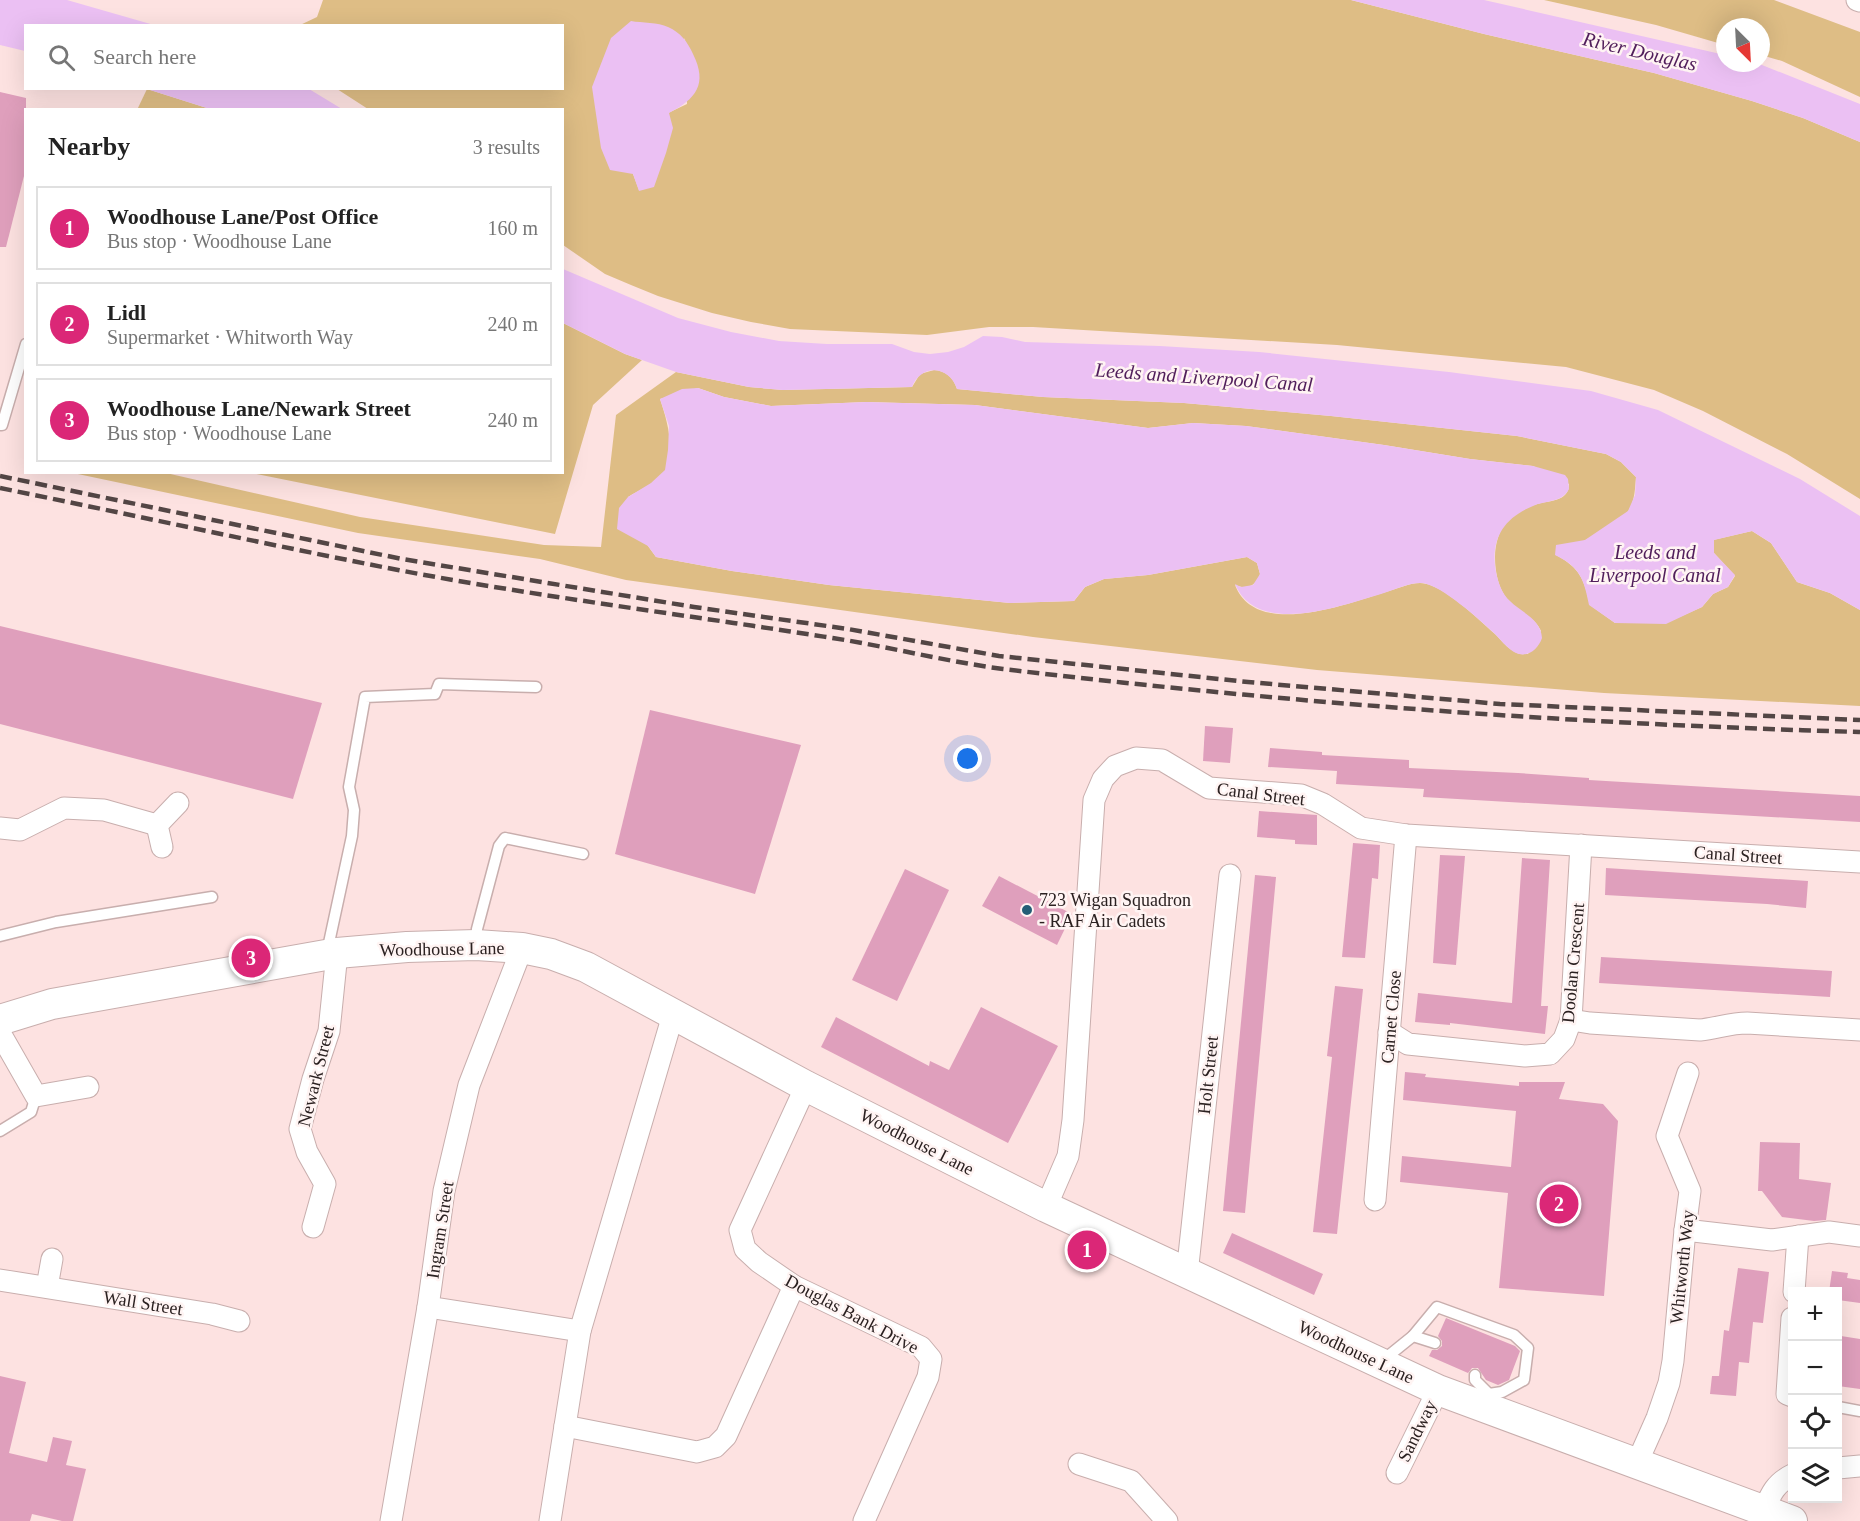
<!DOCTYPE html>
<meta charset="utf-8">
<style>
body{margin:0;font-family:"Times New Roman",serif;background:#f2f2f2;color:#222}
.controls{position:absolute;right:18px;bottom:18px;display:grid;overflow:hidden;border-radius:0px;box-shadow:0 6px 24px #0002}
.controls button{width:54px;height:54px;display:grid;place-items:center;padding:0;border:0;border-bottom:2px solid #e0e0e0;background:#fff;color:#222;font:30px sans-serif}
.compass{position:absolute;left:1716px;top:18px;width:54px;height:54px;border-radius:50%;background:#fff;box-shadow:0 6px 24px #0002;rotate:156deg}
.you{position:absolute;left:968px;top:759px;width:21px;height:21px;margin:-15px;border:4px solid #fff;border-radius:50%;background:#1a73e8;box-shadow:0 0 0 9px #1a73e833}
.badge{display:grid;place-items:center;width:39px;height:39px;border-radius:50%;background:#db2777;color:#fff;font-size:20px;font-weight:700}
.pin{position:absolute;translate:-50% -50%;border:3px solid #fff;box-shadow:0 2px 6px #0006}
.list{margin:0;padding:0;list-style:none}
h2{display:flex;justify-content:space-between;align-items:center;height:78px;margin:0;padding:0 24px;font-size:26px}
h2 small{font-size:20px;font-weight:400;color:#767676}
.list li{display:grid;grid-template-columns:39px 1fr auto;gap:18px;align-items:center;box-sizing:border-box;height:84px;margin:0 12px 12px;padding:0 12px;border:2px solid #e0e0e0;border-radius:0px}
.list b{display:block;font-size:22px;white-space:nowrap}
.list p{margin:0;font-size:20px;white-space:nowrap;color:#767676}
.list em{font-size:20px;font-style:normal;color:#767676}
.icon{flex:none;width:33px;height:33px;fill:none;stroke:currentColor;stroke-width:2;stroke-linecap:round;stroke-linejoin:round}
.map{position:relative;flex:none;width:1860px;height:1521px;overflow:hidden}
.search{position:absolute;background:#fff;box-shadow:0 6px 24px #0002;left:24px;top:24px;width:540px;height:66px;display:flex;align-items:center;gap:15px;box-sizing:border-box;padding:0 21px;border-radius:0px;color:#767676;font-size:22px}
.panel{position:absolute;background:#fff;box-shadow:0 6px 24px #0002;left:24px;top:108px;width:540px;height:366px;border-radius:0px}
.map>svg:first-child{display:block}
</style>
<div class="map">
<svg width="1860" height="1521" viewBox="0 0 1860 1521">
<rect width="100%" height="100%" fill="#fde2e1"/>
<g fill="#debd85" fill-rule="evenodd">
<path d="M323,0H1351L1484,34L1654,73L1752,101L1803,118L1860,142V499L1787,454L1703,411L1654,390L1566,367L1337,345L1033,327H989L927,335L790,329L751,322L712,313L658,296L631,285L605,274L563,245L562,110L368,109L337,89L562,88V26H298L317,17ZM685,38L687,104L668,113L639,190L633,174Z"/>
<path d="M1544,0H1774L1860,32V97L1782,61L1761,55V27H1725V45L1656,25Z"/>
<path d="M147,89L210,109L137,110Z"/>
<path d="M563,323L625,354L642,360L593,405L555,534L251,473L562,472Z"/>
<path d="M934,370C946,371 953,377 957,389L1043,397L1184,403L1331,416L1517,436L1606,454L1621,462L1636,477C1635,488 1635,500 1629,510C1621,523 1571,548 1556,555C1580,568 1584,579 1590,605L1615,623H1666L1702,607L1713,594L1728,587L1735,576L1714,553L1713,540L1752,531L1771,543L1797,582L1830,593L1860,610V706L1604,693L1317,670L1033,637L626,580L540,559L358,533L73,473H166L360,517L544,545L601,547L616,415L676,372L749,387L783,390L912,387L920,374ZM698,388L724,397L771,406L866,402L975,405L1148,428L1193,423L1246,426L1384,445L1470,459L1533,466L1569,484C1569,503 1547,500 1534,505C1526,508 1511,515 1506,522C1499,530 1495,545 1495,557C1495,571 1498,589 1508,600C1518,612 1535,617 1541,631L1528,654C1524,654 1519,655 1515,652C1507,648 1501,640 1495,634C1478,619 1442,583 1420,583C1410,583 1399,588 1389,591C1349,603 1256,640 1235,585C1247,590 1256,586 1260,574L1257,563L1247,557L1148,575L1104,579L1085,587L1074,601L1010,603L829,585L732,571L656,557L648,546L628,497C639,490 660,482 666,469C675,447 667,420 660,399Z"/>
</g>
<g fill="#ebc0f3">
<path d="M0,0H67L154,25L26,26L25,51L0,45Z"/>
<path d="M1351,0H1484L1725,55V63H1757L1860,104V142L1803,118L1752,101L1654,73L1484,34Z"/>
<path d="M631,21C642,23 658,22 668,27C681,33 687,41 693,54C708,84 696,99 669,113L673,128L666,153L654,187L639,191L633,174L610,170L601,148L592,87L611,38Z"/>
<path d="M147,89H309L342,109H210Z"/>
<path d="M563,269L678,318L731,332L779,341L827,344H892L914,352L930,354L948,352L964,347L983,336L1002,337L1025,342L1160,346L1259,352L1449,372L1591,391L1658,410L1800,479L1860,516V610L1830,593L1797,582L1771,543L1752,531L1714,540V553L1735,575L1728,587L1713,594L1702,607L1666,624L1615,623L1589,605C1584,579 1580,567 1555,555L1556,545L1585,540L1628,511L1635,495L1636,477L1621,462L1606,454L1517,436L1331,416L1184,403L1043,397L957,389C949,365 921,364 912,387L783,390L749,387L676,372L625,354L563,323Z"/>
<path d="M698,388L724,397L771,406L866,402L975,405L1148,428L1193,423L1246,426L1384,445L1470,459L1533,466L1565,475L1568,479L1569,489C1562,503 1546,500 1533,506C1503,518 1490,540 1496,572C1498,582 1502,594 1510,601C1522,613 1541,619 1542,638C1538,650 1526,659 1514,652C1506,647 1500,639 1494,633C1479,619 1442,586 1423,583C1410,582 1396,589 1384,593C1343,605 1257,638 1235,584L1241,587L1253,585L1260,574L1257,563L1247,557L1148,575L1104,579L1085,587L1074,601L1010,603L829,585L732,571L656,557L648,546L617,529L619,508L628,497L651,483L665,470L668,450L669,426L660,399L682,389Z"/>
</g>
<g fill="#df9fbc">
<path d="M0,92L26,98V168L6,247H0Z"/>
<path d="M0,626L322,703L293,799L0,724Z"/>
<path d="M650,710L801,745L755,894L615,854Z"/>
<path d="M1205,726L1233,728L1230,763L1203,761Z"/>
<path d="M1270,748L1322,752V755L1409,760V768L1518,773L1589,778V780L1860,796V822L1423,797L1424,789L1336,784L1337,771L1268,767Z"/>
<path d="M1259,811L1317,815V845L1295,844V840L1257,837Z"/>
<path d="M1353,843L1380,845L1378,879L1372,878L1365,958L1342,957Z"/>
<path d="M1440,855L1465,856L1456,965L1433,963Z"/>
<path d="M1522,858L1550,860L1541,1006H1548L1545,1034L1450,1023V1025L1415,1022L1418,993L1512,1003Z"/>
<path d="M1606,868L1808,881L1806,908L1767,904L1605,895Z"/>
<path d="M905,869L949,890L897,1001L852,980Z"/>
<path d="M1255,875L1276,877L1245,1213L1223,1211Z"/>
<path d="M999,876L1072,914L1057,945L982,906Z"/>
<path d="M1601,957L1832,971L1830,997L1599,983Z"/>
<path d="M1335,986L1363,989L1337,1234L1313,1232L1332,1057L1327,1056Z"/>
<path d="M981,1007L1058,1046L1008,1143L821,1047L836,1017L929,1066L930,1061L949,1070Z"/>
<path d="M1405,1072L1426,1074L1425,1077L1519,1086V1082H1565L1559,1099L1603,1104L1618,1121L1604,1296L1499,1288L1508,1193L1400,1182L1402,1156L1511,1167L1516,1111L1403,1100Z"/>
<path d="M1760,1142L1800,1143L1799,1179L1831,1183L1826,1220L1814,1221L1782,1217L1762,1191H1758Z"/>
<path d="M1232,1233L1323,1274L1314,1295L1223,1253Z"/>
<path d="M1738,1268L1769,1272L1763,1323L1753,1322L1749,1363L1739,1362L1736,1396L1710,1394L1712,1376H1719L1724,1330L1729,1331Z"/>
<path d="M1832,1271L1848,1273L1847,1278L1860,1280V1303L1838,1300V1292H1829Z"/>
<path d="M1446,1318L1515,1346L1520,1351L1509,1380L1498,1385L1486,1380L1478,1368H1472L1468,1373L1429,1356L1432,1350H1437L1442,1346V1341L1438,1336Z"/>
<path d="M1841,1336L1860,1339V1389L1838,1386V1359Z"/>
<path d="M0,1376L26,1382L9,1453L47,1462L53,1437L72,1441L66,1465L86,1469L73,1521H62L32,1514L30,1521H0Z"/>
</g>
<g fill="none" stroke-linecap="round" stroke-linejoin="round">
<defs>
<g id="lane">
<path d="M0,425H2L26,344"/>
<path d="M0,936L56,922L212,897"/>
<path d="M476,944L477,929L499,846L505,838L583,854"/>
<path d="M327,952L352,836L354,810L349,787L365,697L435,694L439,684L536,687"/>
<path d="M0,1131L31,1112L36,1096"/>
<path d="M1413,1336L1437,1307L1514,1335L1528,1348L1524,1380L1502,1392L1489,1394"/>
<path d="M1382,1361L1413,1336L1435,1343"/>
<path d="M1475,1375V1380L1489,1394L1487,1399"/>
<path d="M1838,1407L1860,1411"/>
</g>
<g id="street">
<path d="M1857,0L1860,1"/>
<path d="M0,828L20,830L64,808L104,810L157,825"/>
<path d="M162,847L157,825L178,803"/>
<path d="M1571,1020L1590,1023L1700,1030C1717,1028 1731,1023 1747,1023L1860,1030"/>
<path d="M1389,1032L1408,1044L1525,1056L1550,1054L1564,1039L1571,1020L1581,845"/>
<path d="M0,1033L36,1096L88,1087"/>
<path d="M806,1086L740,1230L745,1249L759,1262L794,1286L921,1347L931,1359L928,1377L864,1521"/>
<path d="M1375,1200L1406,835"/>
<path d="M1046,1207L1068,1156L1073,1120L1094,800L1103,779L1115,766L1136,758L1162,760L1209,788L1301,795L1323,804L1361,828L1406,835L1860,862"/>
<path d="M313,1227L325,1184L307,1152L300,1129L313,1079L329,1031L337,953"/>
<path d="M1685,1230L1772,1240L1829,1232L1860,1236"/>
<path d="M1187,1274L1230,875"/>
<path d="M0,1280L212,1314L239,1321"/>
<path d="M47,1287L52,1259"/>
<path d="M1794,1292L1798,1236"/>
<path d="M428,1307L580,1331"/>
<path d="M1792,1318L1787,1394L1792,1396"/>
<path d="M565,1426L697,1452L715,1447L726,1436L794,1286"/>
<path d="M1637,1463L1657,1418L1669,1383L1673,1361L1685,1230L1690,1191L1667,1136L1688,1073"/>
<path d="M1079,1464L1131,1481L1167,1521"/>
<path d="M1838,1468L1860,1466"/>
<path d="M1397,1473L1438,1390"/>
<path d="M1764,1510C1771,1493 1776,1483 1792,1475"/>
<path d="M391,1521L428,1307L444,1191L469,1085L522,948"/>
<path d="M550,1521L580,1331L673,1015"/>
</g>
<path id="secondary" d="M0,1020L52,1004L337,953L407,947L476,945L522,948L551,954L586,967L806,1086L1046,1207L1438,1390L1792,1521"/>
</defs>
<use href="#lane" stroke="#c8aead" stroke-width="13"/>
<use href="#street" stroke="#c8aead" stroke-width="23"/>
<use href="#secondary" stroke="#c8aead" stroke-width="32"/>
<use href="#lane" stroke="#fff" stroke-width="10"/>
<use href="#street" stroke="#fff" stroke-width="21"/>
<use href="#secondary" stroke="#fff" stroke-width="30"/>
<g stroke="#534645" stroke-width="4.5" stroke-dasharray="12 6" stroke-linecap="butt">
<path d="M0,476L402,559L694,607L848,629L999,656L1248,682L1500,704L1860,720"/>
<path d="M0,488C133,515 265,544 398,570C546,598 696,616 845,640C898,649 950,662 1003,669C1288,703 1574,724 1860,732"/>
</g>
</g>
<circle fill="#235d76" stroke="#fff4f3" stroke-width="2" cx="1027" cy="910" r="6"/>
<g text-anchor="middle" stroke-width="5" stroke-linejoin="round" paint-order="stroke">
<g font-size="18" fill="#2b2121" stroke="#fff4f3">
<text transform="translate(1261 794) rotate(7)" y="6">Canal Street</text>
<text transform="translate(1738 855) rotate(4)" y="6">Canal Street</text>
<text transform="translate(442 949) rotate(-1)" y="6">Woodhouse Lane</text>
<text transform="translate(1573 963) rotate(-85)" y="6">Doolan Crescent</text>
<text transform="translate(1391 1017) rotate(-85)" y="6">Carnet Close</text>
<text transform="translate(1208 1075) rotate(-84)" y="6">Holt Street</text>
<text transform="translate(316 1076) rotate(-76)" y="6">Newark Street</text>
<text transform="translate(917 1142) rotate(27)" y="6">Woodhouse Lane</text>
<text transform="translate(440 1230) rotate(-81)" y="6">Ingram Street</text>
<text transform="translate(1682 1267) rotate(-84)" y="6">Whitworth Way</text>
<text transform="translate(143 1303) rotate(9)" y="6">Wall Street</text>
<text transform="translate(852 1314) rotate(28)" y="6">Douglas Bank Drive</text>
<text transform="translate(1356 1352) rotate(25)" y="6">Woodhouse Lane</text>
<text transform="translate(1417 1431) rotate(-64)" y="6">Sandway</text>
</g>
<g font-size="18" fill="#2b2121" stroke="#fff4f3" text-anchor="start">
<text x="1039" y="906">723 Wigan Squadron<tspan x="1039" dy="21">- RAF Air Cadets</tspan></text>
</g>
<g font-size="20" font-style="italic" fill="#511e5b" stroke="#fff4f3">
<text transform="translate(1640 51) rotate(13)" y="7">River Douglas</text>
<text transform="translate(1204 377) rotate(4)" y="7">Leeds and Liverpool Canal</text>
<text x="1655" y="559">Leeds and<tspan x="1655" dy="23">Liverpool Canal</tspan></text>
</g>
</g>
</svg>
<div class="controls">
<button>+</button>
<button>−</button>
<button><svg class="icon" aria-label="locate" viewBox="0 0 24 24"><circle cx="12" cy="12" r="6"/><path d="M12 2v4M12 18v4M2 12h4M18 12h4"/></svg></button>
<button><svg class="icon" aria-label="layers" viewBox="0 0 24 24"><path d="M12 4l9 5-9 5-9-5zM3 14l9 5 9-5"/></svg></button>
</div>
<svg class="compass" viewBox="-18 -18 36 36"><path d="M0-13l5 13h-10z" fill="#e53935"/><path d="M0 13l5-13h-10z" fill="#767676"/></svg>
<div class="you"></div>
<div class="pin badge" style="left:1087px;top:1250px">1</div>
<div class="pin badge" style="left:1559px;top:1204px">2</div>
<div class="pin badge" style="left:251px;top:958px">3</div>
<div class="search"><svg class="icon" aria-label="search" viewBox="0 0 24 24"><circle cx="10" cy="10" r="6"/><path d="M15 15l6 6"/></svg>Search here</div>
<section class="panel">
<h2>Nearby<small>3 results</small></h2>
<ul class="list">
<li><span class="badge">1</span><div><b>Woodhouse Lane/Post Office</b><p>Bus stop · Woodhouse Lane</p></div><em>160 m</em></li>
<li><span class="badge">2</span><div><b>Lidl</b><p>Supermarket · Whitworth Way</p></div><em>240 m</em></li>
<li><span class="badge">3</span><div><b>Woodhouse Lane/Newark Street</b><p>Bus stop · Woodhouse Lane</p></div><em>240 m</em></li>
</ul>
</section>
</div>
